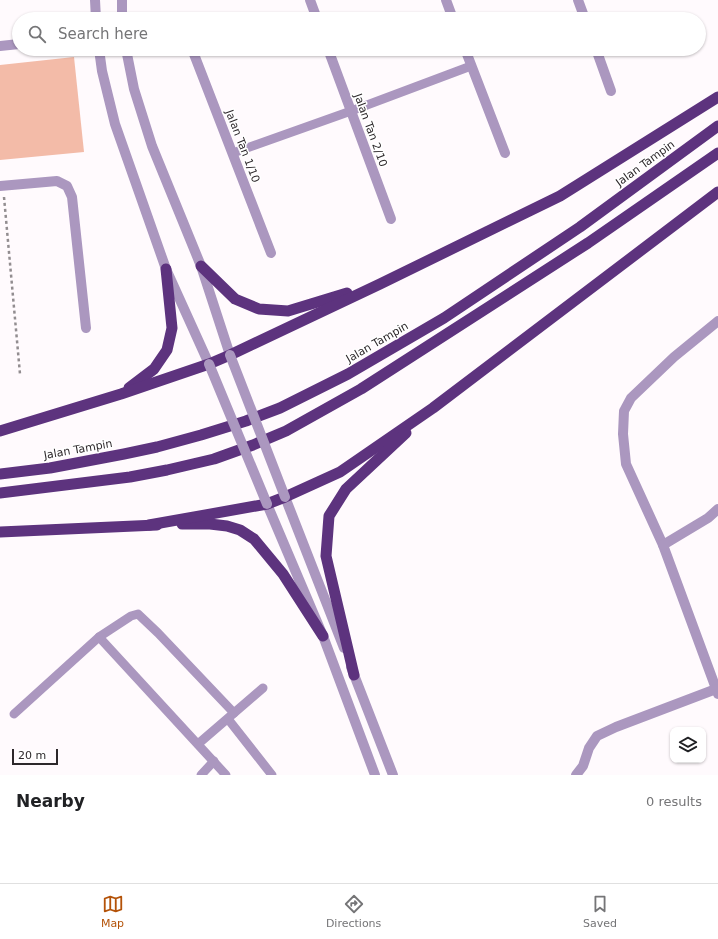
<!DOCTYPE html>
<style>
body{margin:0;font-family:"DejaVu Sans",sans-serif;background:#f2f2f2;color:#202124}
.controls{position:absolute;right:12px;bottom:12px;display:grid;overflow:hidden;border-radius:8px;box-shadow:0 1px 3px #0004}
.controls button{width:36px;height:36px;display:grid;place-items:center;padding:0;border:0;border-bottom:1px solid #e0e0e0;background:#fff;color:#202124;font:20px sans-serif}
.scale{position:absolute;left:12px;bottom:10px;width:46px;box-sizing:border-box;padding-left:4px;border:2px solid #2d282b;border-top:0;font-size:11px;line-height:14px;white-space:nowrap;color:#2d282b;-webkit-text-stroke:3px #fff;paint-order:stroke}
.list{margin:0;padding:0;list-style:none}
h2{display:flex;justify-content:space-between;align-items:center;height:52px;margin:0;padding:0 16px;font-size:17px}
h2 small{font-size:13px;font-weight:400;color:#757577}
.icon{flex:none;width:22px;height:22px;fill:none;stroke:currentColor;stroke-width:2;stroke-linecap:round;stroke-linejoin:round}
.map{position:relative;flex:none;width:718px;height:775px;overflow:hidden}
.search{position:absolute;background:#fff;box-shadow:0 1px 3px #0004;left:12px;right:12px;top:12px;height:44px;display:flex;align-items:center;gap:10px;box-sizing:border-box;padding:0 14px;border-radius:22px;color:#757577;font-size:15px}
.sheet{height:108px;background:#fff}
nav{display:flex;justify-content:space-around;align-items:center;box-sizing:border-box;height:56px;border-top:1px solid #e0e0e0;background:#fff;font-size:11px;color:#757577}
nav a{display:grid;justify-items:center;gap:2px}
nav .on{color:#b45309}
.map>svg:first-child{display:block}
</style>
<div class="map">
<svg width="718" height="775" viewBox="0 0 718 775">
<rect width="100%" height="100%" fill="#fffafd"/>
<path fill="#f3bba8" d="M74,57L84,152L0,160V65Z"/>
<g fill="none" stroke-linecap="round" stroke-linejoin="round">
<path stroke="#928d90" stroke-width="2.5" stroke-dasharray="3 3" stroke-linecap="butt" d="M4,197L20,374"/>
<g stroke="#ab97bf" stroke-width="9">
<path d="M233,153L351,111L471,66"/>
<path d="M99,637L226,775"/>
<path d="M14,714L99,637L131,616L138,614L158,633L234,713"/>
<path d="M228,719L272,775"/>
<path d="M198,744L263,688"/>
<path d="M201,775L214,761"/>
</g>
<g stroke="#ab97bf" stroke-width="10">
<path d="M310,0L317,19"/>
<path d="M446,0L453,19"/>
<path d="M578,0L585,19"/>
<path d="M0,46L19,44"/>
<path d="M192,49L271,253"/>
<path d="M328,49L391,219"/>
<path d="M465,49L505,153"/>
<path d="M596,49L611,91"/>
<path d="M0,186L57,181L67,186L72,197L86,328"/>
<path d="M718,321L674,357L631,398L624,411L623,434L626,464L663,545L718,694"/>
<path d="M663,545L708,518L718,509"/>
<path d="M576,775L583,766L589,748L597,736L616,727L716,689"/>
</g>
<g stroke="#ab97bf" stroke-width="10">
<path d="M95,0L96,19"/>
<path d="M122,0V19"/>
<path d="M99,49L102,71L115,124L166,269L209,364"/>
<path d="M126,49L134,89L152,146L201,266L230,355"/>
<path d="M285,497L344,648"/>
<path d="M267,504L323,636L375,775"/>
<path d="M351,667L393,775"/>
</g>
<g stroke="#5d337e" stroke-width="11">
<path d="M201,266L235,299L259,309L288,311L347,293"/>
<path d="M129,388L154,369L167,350L172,328L166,269"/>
<path d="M0,431L121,394L209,364L230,355L380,284L560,196L718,97"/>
<path d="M0,474L50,468L124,454L157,447L201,435L246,421L280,408L348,374L444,318L580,227L718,126"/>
<path d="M0,493L130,477L167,470L214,459L253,445L286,431L361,389L588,243L718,153"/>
<path d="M182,524H210L227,526L240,530L254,539L283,574L323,636"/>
<path d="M149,525L267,504L285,497L340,472L433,408L718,192"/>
<path d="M0,532L157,525"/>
<path d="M354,675L326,556L329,516L346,489L406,433"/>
</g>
<g stroke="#ab97bf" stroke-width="10">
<path d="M230,355L285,497"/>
<path d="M209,364L267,504"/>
</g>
</g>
<g text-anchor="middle" stroke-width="3" stroke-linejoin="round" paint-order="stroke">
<g font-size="11" fill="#2d282b" stroke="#fff">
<text transform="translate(371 130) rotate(70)" y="4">Jalan Tan 2/10</text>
<text transform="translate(243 146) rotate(69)" y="4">Jalan Tan 1/10</text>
<text transform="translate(645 163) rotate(-36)" y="4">Jalan Tampin</text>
<text transform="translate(377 342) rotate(-30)" y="4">Jalan Tampin</text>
<text transform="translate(78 449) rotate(-10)" y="4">Jalan Tampin</text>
</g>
</g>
</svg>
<div class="controls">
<button><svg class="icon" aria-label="layers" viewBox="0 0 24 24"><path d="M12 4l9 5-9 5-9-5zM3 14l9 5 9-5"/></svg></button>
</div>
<div class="scale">20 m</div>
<div class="search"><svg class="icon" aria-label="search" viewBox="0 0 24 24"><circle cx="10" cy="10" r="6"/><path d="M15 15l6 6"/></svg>Search here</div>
</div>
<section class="sheet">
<h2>Nearby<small>0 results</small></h2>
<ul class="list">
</ul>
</section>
<nav>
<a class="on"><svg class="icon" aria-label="map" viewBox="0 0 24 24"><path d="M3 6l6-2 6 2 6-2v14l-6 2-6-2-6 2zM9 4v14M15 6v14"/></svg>Map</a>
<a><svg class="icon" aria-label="directions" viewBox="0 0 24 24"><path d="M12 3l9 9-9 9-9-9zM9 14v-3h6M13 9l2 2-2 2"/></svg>Directions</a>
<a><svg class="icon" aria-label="saved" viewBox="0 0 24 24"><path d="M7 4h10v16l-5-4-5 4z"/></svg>Saved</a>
</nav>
